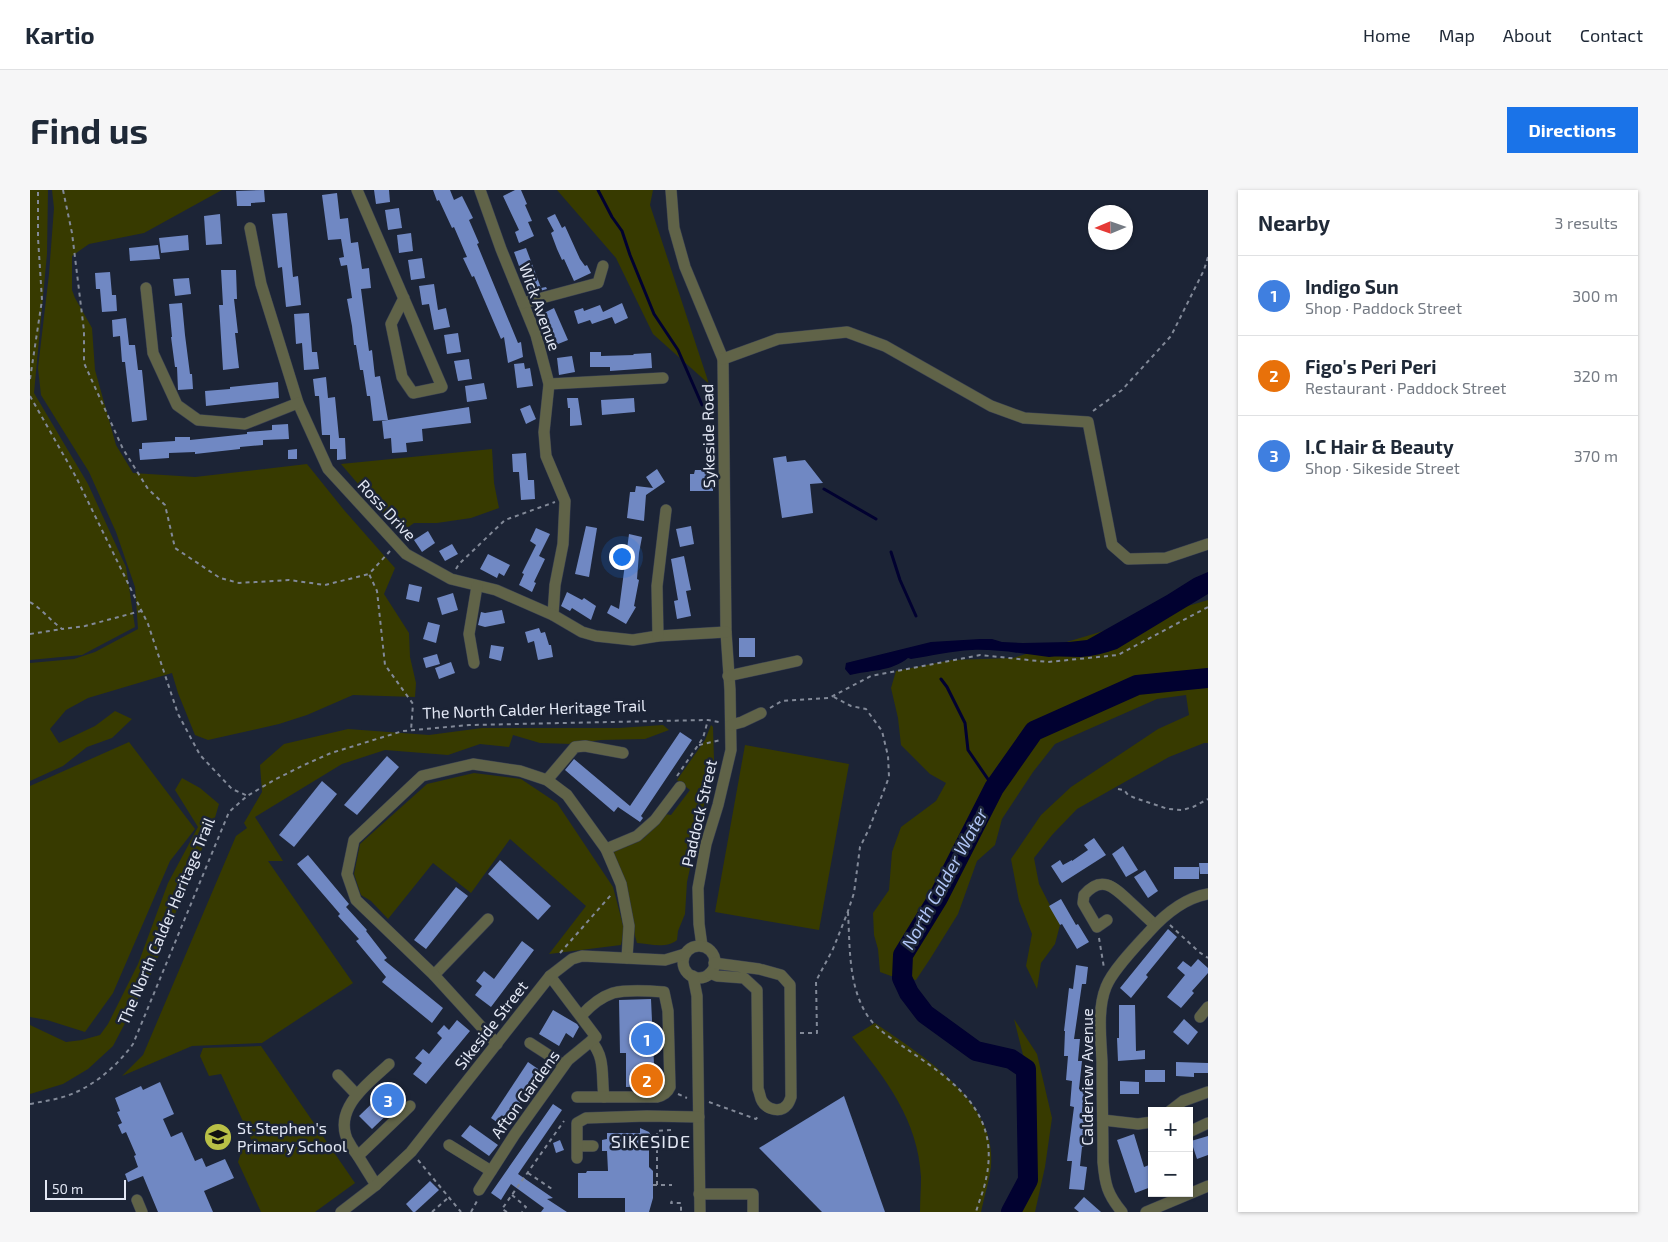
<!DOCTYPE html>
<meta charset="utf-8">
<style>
body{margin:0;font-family:"Exo 2",sans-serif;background:#f6f6f7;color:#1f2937}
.controls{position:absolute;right:15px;bottom:15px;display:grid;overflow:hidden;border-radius:0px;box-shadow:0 1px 4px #0004}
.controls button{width:45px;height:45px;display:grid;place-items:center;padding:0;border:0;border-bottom:1px solid #e0e1e3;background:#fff;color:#1f2937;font:25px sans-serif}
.compass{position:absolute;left:1058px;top:15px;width:45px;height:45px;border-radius:50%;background:#fff;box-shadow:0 1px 4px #0004;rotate:268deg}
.scale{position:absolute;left:15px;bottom:12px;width:81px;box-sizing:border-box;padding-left:5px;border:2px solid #e2e7f4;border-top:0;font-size:14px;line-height:18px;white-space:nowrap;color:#e2e7f4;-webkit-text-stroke:4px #1c2436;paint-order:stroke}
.you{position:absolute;left:591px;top:366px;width:18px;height:18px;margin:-12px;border:4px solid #fff;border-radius:50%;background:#1a73e8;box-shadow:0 0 0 8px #1a73e833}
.badge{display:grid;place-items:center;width:32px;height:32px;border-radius:50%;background:#1a73e8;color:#fff;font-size:16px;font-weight:700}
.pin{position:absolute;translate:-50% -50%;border:2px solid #fff;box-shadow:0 1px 5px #0006}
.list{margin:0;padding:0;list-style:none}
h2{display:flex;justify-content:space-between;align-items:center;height:65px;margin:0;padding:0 20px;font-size:21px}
h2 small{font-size:16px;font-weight:400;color:#747a83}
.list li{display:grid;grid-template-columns:32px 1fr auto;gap:15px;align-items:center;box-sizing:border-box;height:80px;padding:0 20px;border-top:1px solid #e0e1e3}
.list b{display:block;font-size:19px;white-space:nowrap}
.list p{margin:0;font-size:16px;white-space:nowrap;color:#747a83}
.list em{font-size:16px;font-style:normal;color:#747a83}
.map{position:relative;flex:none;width:1178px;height:1022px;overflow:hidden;border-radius:0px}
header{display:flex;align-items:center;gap:30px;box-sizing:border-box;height:70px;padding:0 25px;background:#fff;border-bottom:1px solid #e0e1e3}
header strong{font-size:24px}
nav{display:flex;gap:28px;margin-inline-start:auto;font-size:18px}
.intro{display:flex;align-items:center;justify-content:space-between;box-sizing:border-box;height:120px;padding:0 30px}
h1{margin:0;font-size:35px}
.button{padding:12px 22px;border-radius:0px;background:#1a73e8;color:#fff;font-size:18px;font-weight:700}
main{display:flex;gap:30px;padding:0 30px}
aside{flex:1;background:#fff;border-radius:0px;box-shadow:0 1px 4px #0004}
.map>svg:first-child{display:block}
</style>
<header>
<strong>Kartio</strong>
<nav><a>Home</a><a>Map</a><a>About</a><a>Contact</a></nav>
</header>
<div class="intro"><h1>Find us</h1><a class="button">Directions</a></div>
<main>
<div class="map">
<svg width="1178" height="1022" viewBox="0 0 1178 1022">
<rect width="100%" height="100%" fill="#1c2436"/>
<g fill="#373a00">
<path d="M0,0H18L17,64L4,203L58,294L96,377L105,437L52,465L0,470Z"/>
<path d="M22,0H192L114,43L59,54L42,66V100L45,108L62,138L65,180L86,255L103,283L165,287L277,274L314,320L365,378L354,404L379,443L380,467L386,493L385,507L323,505L277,525L249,534L178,550L165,545L148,503L142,483L58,508L36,520L20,539L29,553L65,536L85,521L102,529L82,548L57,557L33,576L0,591V473L44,469L65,462L108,439L105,397L86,342L59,282L11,205L8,178L19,84L24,18Z"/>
<path d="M527,0H623L620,15L679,194L623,144L586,68Z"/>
<path d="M462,259L464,293L469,318L441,328L407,333H384L370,343L311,274Z"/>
<path d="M1178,410V553H1174L1139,567L1047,619L1022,645L1004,668L1009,694L1030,735L1025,754L1011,773L1007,799L996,776L1002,744L989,711L981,669L1011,625L1041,597L1128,539L1159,525L1156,505L1127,509L1025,554L1003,582L972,629L965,655L947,671L928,724L900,769L886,790L861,786L850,782L848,759L844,745L843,723L859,700L862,662L871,637L906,611L916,593L900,584L871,555L868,528L861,498L866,481L922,470L983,468Z"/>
<path d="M633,535L639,540L615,549L571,550L542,554L510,553L483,545L479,557L450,554L418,565L355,560L312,574L225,627L253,671H238L323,793L232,853L162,856L92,886L113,865L206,646L217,638L214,633L232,602L230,575L254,554L318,539L399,545L452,538H589Z"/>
<path d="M681,535L683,537L684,570L657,692L655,724L648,741L647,750C636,759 620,754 607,753L582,667L584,660L614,648L635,624L641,625L660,600L647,590L675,550Z"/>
<path d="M99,552L165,639L140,671L83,803L55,842L17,830L0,827V596Z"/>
<path d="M715,555L819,574L789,740L685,722Z"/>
<path d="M444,583L491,589L527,613L583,697L594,739L591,755L519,764L556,716L480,649L441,703L403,673L358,729L341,711L331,705L324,684L330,654L397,594Z"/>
<path d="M152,588L170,598L189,614L184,631L159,689L123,780L83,856L58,879L33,894L0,904V835L36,852L52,850L70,845L78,834L108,774L138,693L168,637L145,600Z"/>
<path d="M984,829L1007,864L1022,928L1015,977L1005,1022H988L995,1008L1001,940V897Z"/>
<path d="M845,833C891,865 968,911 961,977C959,992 954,1007 951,1022H890C890,1010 891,999 891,987C888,930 856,889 822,847Z"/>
<path d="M231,856L325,993L285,1022H231L208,972L212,960L223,953L191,884L179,886L170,866L173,858Z"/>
</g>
<path fill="#010130" d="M1178,382V404L1087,459C1076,463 1063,466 1051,467C1040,467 1030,466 1019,467C994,464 968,459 942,460C921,461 901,466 881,469L878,468C861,482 839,480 820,485L815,479L816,473L820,472L901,452L950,449H962L972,452L993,453L1039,452L1057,450L1137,405L1164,388Z"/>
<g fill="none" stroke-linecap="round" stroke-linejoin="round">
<g stroke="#010130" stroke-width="3">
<path d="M568,0L582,27L592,41L600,65L624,124L648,160L672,215"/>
<path d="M794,299L846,329"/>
<path d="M861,362L870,390L886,426"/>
<path d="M911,489L917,497L935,533L938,560L964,598"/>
</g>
<path stroke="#010130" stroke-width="20" d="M981,1022L998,990L996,879L981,869L946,861L895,824L879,803L872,788L873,765L908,708L964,598L1004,541L1107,495L1178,488"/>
</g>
<g fill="#7088c3">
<path d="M234,0L235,12L221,13V16H207L206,1Z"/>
<path d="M344,0H359L360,12L346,14Z"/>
<path d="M403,0H420L424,10L432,6L443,28L439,30L449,53L447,54L488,153L491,152L493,167L478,173L474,147L471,149L444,86L442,87L433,68L437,67L424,37L422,38L409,10L407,11Z"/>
<path d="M485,0H491L497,14L495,15L502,31L498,32L504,46L489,53L485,42L489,40L473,6Z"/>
<path d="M307,3L310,29L318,28L321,53L328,52L332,79L339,78L341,98L331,99L339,161L342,160L345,187L350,186L358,230L343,231L340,206H337L333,180H330L326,155H324L322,136L317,109L322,108L317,75L311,76L309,68L314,67L311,49L298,50L292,5Z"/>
<path d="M369,18L372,38L358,40L355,20Z"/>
<path d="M257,23L263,87L268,86L271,115L256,117L252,77L248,78L242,24Z"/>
<path d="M190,24L192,54L176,55L174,26Z"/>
<path d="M525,24L532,38L535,36L550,69L555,76L557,75L561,83L544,91L534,69L532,70L527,59L521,43L524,41L517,28Z"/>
<path d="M381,43L383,61L369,63L367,45Z"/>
<path d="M158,45L159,60L131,63L129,48Z"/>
<path d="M128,55L130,69L100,71L99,58Z"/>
<path d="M496,58L511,98L516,97L517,99L499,104L484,62Z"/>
<path d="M392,68L395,88L381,90L378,70Z"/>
<path d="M191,80H206L207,109H204L208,143H205L209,178L193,180L189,115H193Z"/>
<path d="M80,82L82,105H86L87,121L72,122L70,99H66L65,83Z"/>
<path d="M159,88L161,104L145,106L143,89Z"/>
<path d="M404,94L408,120L416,118L420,137L404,140L399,114L392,115L389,96Z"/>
<path d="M152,113L155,145L160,184H162L163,199L148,200L147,177H145L141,147H142L139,114Z"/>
<path d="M592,113L598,128L585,134L582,127L562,134L560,130L548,134L544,121L553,118L554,121L570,115L573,122Z"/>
<path d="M524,118L538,150L523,156L510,125Z"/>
<path d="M279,123L282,162H287L289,179L274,180L272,153L266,154L264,124Z"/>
<path d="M96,128L99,155H105L108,180H112L117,230L102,232L95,172H92L90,146L83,147L82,130Z"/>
<path d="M428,143L431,162L417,164L414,145Z"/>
<path d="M560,162H571V166L604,165L603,164L621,163L622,178L580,181V177H560Z"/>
<path d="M542,166L545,182L529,185L527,168Z"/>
<path d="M439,169L442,189L428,191L424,171Z"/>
<path d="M494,173L495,179L500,178L503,196L487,198L484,174Z"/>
<path d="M296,187L298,208L305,207L309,248H315L316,269L307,270V259H300V245H292L289,206H285L283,189Z"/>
<path d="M248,192L249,208L176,216L175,201L200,199V197Z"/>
<path d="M454,193L457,209L437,212L435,196Z"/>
<path d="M537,208H548L552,235L540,236V218H538Z"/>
<path d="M604,208L605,222L572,225L571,210Z"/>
<path d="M500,215L506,229L496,234L490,219Z"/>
<path d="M439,217L441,233L392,239L393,251L376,253L377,262L362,263L361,248L354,249L352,231Z"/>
<path d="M258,234L259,249L233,250V255L210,257V259L165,264V262L139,263V268L110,270L109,259H112V253L145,251V247H160V250L217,244V242L242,240V235Z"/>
<path d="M267,259V269H258V260Z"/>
<path d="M496,263L498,290H504L505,309L491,310L489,282H483L482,264Z"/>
<path d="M756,266L757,272L775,270L793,293L780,294L783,323L752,328L743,268Z"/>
<path d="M627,279L635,292L616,305L614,331L597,328L600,302H605L606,296L623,298L616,287Z"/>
<path d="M665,280H683V301H660V284H664Z"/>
<path d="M556,336L567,338L559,387L545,384Z"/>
<path d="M661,336L664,354L650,357L646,339Z"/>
<path d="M506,338L520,344L509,366L515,369L504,392L506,393L502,402L489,395L494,384L492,383L506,355L500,351Z"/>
<path d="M398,341L405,353L392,362L384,350Z"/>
<path d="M599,344L612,347L609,363L607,389L609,390L604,416L606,417L596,434L577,423L581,415L589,419Z"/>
<path d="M422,354L428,364L415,371L409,361Z"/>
<path d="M458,364L480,375L474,386L469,383L467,388L450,379Z"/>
<path d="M654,366L661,400L656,401L661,426L647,429L644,411L648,410L641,369Z"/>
<path d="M379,394L392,397L389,412L376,409Z"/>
<path d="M537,402L552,410L554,408L566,416L561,430L542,418L540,421L531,416Z"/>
<path d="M423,403L428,420L412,425L407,408Z"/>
<path d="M472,420L475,433L455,437L448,435L451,422L455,423Z"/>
<path d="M398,432L410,435L406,453L393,449Z"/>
<path d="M509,438L511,443L515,442L519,455H521L523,467L508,470L504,451L498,453L495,442Z"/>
<rect x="709" y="448" width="16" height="19"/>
<path d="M461,455L474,457L471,471L459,468Z"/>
<path d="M407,464L410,474L396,478L393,468Z"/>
<path d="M421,472L425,483L409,489L405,478Z"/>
<path d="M650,542L662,550L611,626L613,628L610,632L588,617L584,622L535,580L544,569L600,616Z"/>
<path d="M357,566L369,577L327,625L314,615Z"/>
<path d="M292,591L307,604L264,657L249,645Z"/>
<path d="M1064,648L1076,665L1032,693L1021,676L1030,670L1033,675L1042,670V671L1058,660L1054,655Z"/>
<path d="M1093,656L1108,680L1096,687L1082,664Z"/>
<path d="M278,665L319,714L316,717L337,740L336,741L357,768L354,770L413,818L402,833L352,792L356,787L326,751L329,749L308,726L310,724L267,674Z"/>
<path d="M470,670L521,716L508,730L458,684Z"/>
<path d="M1169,673H1178V684H1170Z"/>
<rect x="1144" y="677" width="25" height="12"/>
<path d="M1115,680L1128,701L1118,708L1104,687Z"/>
<path d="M426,697L438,706L396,759L384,750Z"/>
<path d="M1031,709L1046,735L1048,734L1059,752L1047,759L1032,734L1030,735L1019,716Z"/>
<path d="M1138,739L1147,747L1116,785L1118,787L1101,808L1090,798Z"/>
<path d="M492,751L504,760L461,817L445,805L452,796L446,791L454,781L464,789Z"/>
<path d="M1168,769L1178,778V783L1162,801L1164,803L1151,818L1137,807L1155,785L1147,778L1153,771L1161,777Z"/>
<path d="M1046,775L1058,777L1056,794H1052L1044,849H1050L1048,871H1052L1049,899L1054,900L1052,922H1057L1054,947H1056L1055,957H1052L1050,976L1057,977L1054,1000L1039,999L1042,971H1037L1044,917L1040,916L1042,891L1036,890L1038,866H1034L1035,841H1034L1039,798L1043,799Z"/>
<path d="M621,809L625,896L596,897V863H590L589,810Z"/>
<path d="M1089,815H1105L1106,861L1115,860V869L1088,871L1087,848H1089Z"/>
<path d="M523,820L547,834L549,837L543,848L536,843L529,856L509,844Z"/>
<path d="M1154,829L1168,842L1158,855L1143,842Z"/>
<path d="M427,830L440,841L396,894L383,884L392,873L385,868L393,859L399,864L412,848L407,843L414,835L419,840Z"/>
<path d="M498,872L511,881L474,937L461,928Z"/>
<path d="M1146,872L1178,873V883H1164V887L1146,886Z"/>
<rect x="1115" y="880" width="20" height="12"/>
<path d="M1090,891L1109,892V904H1090Z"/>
<path d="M130,892L144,924L133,929L141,947L152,942L165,971L172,968L176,977L195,969L204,988L174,1001L183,1022H128L113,986L98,992L95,984L108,977L104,966L106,965L96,942L92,944L88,935L92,933L87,922L90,921L85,908L111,896L113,900Z"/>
<path d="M356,900L369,913L342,939L329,926Z"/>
<path d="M814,906L855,1022H792L729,958Z"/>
<path d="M523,914L532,920L488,984L523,1008L517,1009L537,1022H511L514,1018L481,994L471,1010L461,1003Z"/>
<path d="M440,935L468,955L459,966L431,946Z"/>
<path d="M610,938L619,942L624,950L619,951V977L623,981V1008L619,1022H595V1008H548V983H556L557,981H578L577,961H572V950L577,949V943H610Z"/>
<path d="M1104,944L1114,977L1119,975L1122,984V988L1118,989L1121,997L1105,1003L1087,950Z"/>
<path d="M1178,946V965L1167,969L1161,951Z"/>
<path d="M530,950L534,960L526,963L523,953Z"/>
<path d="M400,991L409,1000L385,1022H383L376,1014Z"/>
<path d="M1054,1007L1071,1022H1049L1044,1018Z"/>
</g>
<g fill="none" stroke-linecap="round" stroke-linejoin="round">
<defs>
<g id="minor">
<path d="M327,0L412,197L383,203L372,187L361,134L374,108"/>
<path d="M450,0L471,59L506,145L519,194L514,242L516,266L535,311L533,354L525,395L523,425"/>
<path d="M641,0L644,38L655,77L693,169L696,442L700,500L701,560L688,615L676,654L668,698L669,734L672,756"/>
<path d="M220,38L231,94L268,213L298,279L376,364L421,389L466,400L523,425L552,442L566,446L603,450L628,446L696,442"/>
<path d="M116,98L123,163L147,215L168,230L215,234L268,213"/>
<path d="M493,113L568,93L573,76"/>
<path d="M693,169L748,149L817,142L855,156L961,216L994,228L1058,232L1082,355L1098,369L1136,368L1178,354"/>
<path d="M519,194L633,188"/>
<path d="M628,446L627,396L636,320"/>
<path d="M444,473L439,444L447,396"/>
<path d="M698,486L767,471"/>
<path d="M701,535L712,532L731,523"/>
<path d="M517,590L545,557L555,556L593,563"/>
<path d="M576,659L607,646L625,630L650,597"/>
<path d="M1077,730L1067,737L1053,713L1054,705C1071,685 1083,696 1099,711C1108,719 1116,727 1125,735"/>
<circle cx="669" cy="772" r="16"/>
<path d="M680,783L687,786L714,788L727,800L728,899C730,903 730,908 732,911C737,920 751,923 757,915C759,913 760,910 761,907L760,795L751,785L729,779L684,773"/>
<path d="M404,785L458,729"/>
<path d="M663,786L667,806L670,1022"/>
<path d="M551,826C559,817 571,807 583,803C595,800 621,801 634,802L638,821L640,897C638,902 633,906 627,907H574C571,886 576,868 561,851"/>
<path d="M1170,827L1178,817"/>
<path d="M500,853L534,875"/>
<path d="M467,854L404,785L326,710L317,684L324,650L392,586L443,574L490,581L517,590L537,605L576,659L591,694L599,736L597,768"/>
<path d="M308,885L327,905"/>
<path d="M547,907H574"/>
<path d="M1140,921L1153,911L1178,902"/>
<path d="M1073,930L1108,934L1122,932"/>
<path d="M1159,942L1178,933"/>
<path d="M419,955L461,981"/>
<path d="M548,956H563"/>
<path d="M328,966C324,961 320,955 317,949C304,917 339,893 359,874"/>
<path d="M547,968V933L556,928L617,926L669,927"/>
<path d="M346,995L328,966L380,916"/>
<path d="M449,1000L485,944L538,870L566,847L520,786"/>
<path d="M669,1004H723V1022"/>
<path d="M107,1010L112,1022"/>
<path d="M311,1022L346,995L381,962L520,786L542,769L552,766L635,770L655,764"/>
<path d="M1092,1022C1077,1004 1075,994 1073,972C1073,939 1072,906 1072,872C1071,849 1067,819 1076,797C1082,781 1106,756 1118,743C1134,725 1155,708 1178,704"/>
<path d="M1116,1022L1178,996"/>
</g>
</defs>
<use href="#minor" stroke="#383f51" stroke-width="12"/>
<g stroke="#828998" stroke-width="2" stroke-dasharray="4 4" stroke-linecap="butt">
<path d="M33,0L42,43L49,100L54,141V173L93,259L118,299L135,315L145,358L190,388L209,393L259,390L295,395L339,384"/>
<path d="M0,189L12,110L8,48V0"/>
<path d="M0,206L46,287L118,434L148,524L170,565L202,599L218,606"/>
<path d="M1063,221L1092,200L1141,146L1174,80L1178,67"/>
<path d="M360,361L339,384L347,401L355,475L383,514L381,540"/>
<path d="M426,379L429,374L475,330L525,312"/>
<path d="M0,412C12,419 20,430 32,439L55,436L111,421"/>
<path d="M0,444L32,439"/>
<path d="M740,518L752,511L799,508L841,486L950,465L1018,472L1088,465L1178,417"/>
<path d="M669,555L691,550"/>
<path d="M647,586L673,548L678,530"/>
<path d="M1088,599L1094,600L1098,605L1105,608L1138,619L1152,620L1163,617L1178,609"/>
<path d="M818,722C820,756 818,795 837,825C847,841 866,851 881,862C928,894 970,925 956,989C954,1000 949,1011 946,1022"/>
<path d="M1140,735L1169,762L1178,768"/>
<path d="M1069,748L1074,778"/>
<path d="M530,763L581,705"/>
<path d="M770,843H787L786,791L803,759L817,724L824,703L830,657L839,639L859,587L858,566L852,541L836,519L821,516L802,506"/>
<path d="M648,904L657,908"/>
<path d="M679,912L726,929L729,925"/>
<path d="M0,914C13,911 26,910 39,905C64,896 87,876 103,854L199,622L217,606L246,589L274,575L301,563L373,541L439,535L678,530L689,532"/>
<path d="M388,970L431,1022"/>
<path d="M498,983L522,999"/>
<path d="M623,995H642"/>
<path d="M627,995V941L641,940"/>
<path d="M482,1005L496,1017L492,1022"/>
<path d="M642,1011L641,1013H651V1022"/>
<path d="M402,1022L419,1007"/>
<path d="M441,1022L447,1011"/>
<path d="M477,1022L472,1019L534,931"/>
</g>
<use href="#minor" stroke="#606348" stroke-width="11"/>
</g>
<defs>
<symbol id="school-disc" viewBox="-11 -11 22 22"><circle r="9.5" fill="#b9c046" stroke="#1c2436"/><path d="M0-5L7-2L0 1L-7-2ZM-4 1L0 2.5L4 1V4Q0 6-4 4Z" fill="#111"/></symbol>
</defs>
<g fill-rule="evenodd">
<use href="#school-disc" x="172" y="931" width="32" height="32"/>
</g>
<g text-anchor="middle" stroke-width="5" stroke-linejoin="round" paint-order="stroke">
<g font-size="16" fill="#e2e7f4" stroke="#1c2436">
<text transform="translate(510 117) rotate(70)" y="6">Wick Avenue</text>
<text transform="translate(678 246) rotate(-91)" y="6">Sykeside Road</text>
<text transform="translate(357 320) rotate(47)" y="6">Ross Drive</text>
<text transform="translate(504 519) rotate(-2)" y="6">The North Calder Heritage Trail</text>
<text transform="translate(669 623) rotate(-77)" y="6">Paddock Street</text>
<text transform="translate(136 731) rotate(-67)" y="6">The North Calder Heritage Trail</text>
<text transform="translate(461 835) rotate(-52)" y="6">Sikeside Street</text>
<text transform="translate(1057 887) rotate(-90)" y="6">Calderview Avenue</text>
<text transform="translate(495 904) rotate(-54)" y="6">Afton Gardens</text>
</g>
<g font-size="16" fill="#e2e7f4" stroke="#1c2436" text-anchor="start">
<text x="207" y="944">St Stephen's<tspan x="207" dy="18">Primary School</tspan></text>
</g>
<g font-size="18" font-style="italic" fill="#b0c5f6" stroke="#1c2436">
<text transform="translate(915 689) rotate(-61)" y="6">North Calder Water</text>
</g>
<g font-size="18" letter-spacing="1" fill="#e2e7f4" stroke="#1c2436">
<text x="621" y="958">SIKESIDE</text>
</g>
</g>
</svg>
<div class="controls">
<button>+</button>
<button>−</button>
</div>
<svg class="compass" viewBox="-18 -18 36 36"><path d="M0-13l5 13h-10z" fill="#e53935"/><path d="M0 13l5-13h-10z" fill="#747a83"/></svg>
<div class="scale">50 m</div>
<div class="you"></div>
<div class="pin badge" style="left:617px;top:849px;background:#3f7fe0">1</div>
<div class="pin badge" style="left:617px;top:890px;background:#e8710a">2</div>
<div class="pin badge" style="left:358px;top:910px;background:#3f7fe0">3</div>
</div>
<aside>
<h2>Nearby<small>3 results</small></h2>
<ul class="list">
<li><span class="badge" style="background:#3f7fe0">1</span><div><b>Indigo Sun</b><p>Shop · Paddock Street</p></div><em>300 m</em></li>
<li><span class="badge" style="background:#e8710a">2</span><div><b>Figo's Peri Peri</b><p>Restaurant · Paddock Street</p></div><em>320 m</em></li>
<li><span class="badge" style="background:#3f7fe0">3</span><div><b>I.C Hair &amp; Beauty</b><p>Shop · Sikeside Street</p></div><em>370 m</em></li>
</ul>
</aside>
</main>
